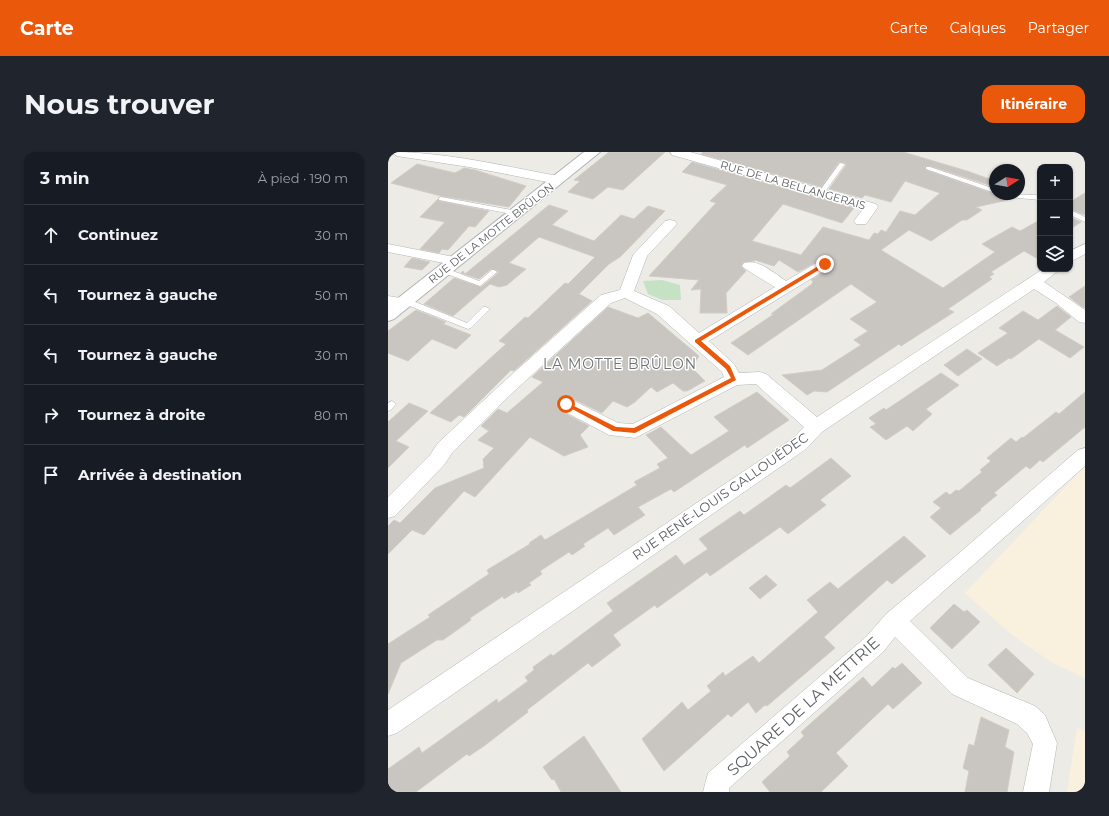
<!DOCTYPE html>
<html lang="fr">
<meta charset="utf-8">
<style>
body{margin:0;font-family:Montserrat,sans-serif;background:#20242c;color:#f1f3f6}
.controls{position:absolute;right:12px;top:12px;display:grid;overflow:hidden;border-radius:8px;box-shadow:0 1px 3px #0004}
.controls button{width:36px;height:36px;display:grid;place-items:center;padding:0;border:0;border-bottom:1px solid #363941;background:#171b24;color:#f1f3f6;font:20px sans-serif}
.compass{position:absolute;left:601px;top:12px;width:36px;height:36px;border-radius:50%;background:#171b24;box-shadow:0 1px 3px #0004;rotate:79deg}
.stop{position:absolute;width:12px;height:12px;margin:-9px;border:3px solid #ea580c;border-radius:50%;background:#fff}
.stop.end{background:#ea580c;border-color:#fff;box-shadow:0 1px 4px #0008}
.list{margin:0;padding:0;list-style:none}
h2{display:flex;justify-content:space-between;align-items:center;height:52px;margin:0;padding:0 16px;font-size:17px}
h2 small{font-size:13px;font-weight:400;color:#9ea1a6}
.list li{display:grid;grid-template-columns:26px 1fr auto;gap:12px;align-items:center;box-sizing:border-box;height:60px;padding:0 16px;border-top:1px solid #363941}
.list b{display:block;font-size:15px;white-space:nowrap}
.list em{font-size:13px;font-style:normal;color:#9ea1a6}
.icon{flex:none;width:22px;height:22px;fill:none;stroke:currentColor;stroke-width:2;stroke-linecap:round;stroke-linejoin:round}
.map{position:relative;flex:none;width:697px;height:640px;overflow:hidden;border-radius:12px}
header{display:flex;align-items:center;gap:24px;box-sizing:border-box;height:56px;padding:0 20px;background:#ea580c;color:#fff}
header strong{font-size:19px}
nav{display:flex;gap:22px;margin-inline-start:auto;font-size:14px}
.intro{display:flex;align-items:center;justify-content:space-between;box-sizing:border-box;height:96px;padding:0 24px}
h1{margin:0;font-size:28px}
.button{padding:10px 18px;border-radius:12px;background:#ea580c;color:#fff;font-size:14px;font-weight:700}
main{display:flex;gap:24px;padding:0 24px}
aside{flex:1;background:#171b24;border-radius:12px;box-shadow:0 1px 3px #0004}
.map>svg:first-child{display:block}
</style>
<header>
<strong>Carte</strong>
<nav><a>Carte</a><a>Calques</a><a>Partager</a></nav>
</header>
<div class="intro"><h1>Nous trouver</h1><a class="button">Itinéraire</a></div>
<main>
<aside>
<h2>3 min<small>À pied · 190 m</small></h2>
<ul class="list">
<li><svg class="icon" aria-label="ahead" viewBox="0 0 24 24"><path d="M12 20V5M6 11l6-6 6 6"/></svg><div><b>Continuez</b></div><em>30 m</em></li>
<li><svg class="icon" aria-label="left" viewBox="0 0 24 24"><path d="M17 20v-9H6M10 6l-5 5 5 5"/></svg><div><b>Tournez à gauche</b></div><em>50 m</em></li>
<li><svg class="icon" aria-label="left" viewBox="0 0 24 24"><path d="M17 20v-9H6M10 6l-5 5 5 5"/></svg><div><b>Tournez à gauche</b></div><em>30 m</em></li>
<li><svg class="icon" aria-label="right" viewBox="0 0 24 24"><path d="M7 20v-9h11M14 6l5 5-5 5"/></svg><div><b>Tournez à droite</b></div><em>80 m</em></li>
<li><svg class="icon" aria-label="arrive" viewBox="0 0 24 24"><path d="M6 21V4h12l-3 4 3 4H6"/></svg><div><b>Arrivée à destination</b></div></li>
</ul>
</aside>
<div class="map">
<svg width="697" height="640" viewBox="0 0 697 640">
<rect width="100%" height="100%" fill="#edebe5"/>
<g fill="#f9f1dd">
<path d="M697,314V526L663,510L623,482L577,441Z"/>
<path d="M689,576L697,579V640H679Z"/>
</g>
<path fill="#c6e2c4" d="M274,128L292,133L293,148H274L260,142L255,129Z"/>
<g fill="#c9c6c1" stroke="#d1ccc4">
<path d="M221,0H277L235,38L220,35L205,47L180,40L192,29L186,28Z"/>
<path d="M315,0H515L579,19L607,29V35L542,14L536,15L538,18L607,42H611L620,48L588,55L594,58L579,68H574L543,89L521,78L493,98L555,136L607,100L594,92L624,75L632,79L652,68V108L636,99L603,120L606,122L601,125L604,127L560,157L566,160L513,194L511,192L439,240L426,239L419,243L394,223L434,218L473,193L466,188L480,179L462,167L489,150L463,132L360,203L343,191L386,162H383L424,132L425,129L423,128L443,116L445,111L442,108H432L410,120L391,108L386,114L367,108L366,109L356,110L353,114L358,119L338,141L339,161H312L313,137L303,138L311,128L261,124L328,51L322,49L339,33L294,20L304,10L466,56L454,71L395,52L364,89L413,103L435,75L481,88L486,81L490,82L493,78L498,80L512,59L527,63L552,41L517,29L503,50L477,43L474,46L441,37L458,13L457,11L451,10L433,35L313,2Z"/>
<path d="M29,12L67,21L76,16L87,18L138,34L121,55L53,44L3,31Z"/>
<path d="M697,41V63L682,57V50Z"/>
<path d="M50,47L51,49L101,59L87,75L81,74L60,98L54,97L51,101L32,97L57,70L32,65Z"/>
<path d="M161,53L180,59L164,73L206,89L233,63L246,67L260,54L277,59L232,105L221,112L191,142L204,149L126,219L123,218L76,265L71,263L63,270L42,261L118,192L111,189L137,165L140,166L177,131L180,132L207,105L151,85L121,111L138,117L119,133L111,135L102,132L65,164L36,152L66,126L93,135L110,121V119L103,117L91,127L73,121L75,119L77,122Z"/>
<path d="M682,65L693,70L682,77Z"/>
<path d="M24,106L42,110L34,118L16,115Z"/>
<path d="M697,134V155L696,156L681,145Z"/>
<path d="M669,154L683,165L667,178L696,195L682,206L651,187L623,207L621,206L609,214L590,201L620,181L611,176L635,159L650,168Z"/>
<path d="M220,155L250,166L260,161L311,204L302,218L304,216L317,229L299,239H295L285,231L269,240L263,235L247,250L239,255L225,249L214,261L179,244L172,246L168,251L171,258L201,274L192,283L200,295L176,304L142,285L87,345L76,339L36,383L24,378L0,402V374L6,368L12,371L47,336L96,316L95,307L106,296L90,288L101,279L93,274L110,257L119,261L155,230L144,225Z"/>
<path d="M28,158L58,170L55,172L83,183L68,197L44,187L20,209L0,201V179Z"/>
<path d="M579,197L594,207L570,224L556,213Z"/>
<path d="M553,221L571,233L538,257L544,262L525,279L519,274L498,288L482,275L488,272L481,266L496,256L498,258Z"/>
<path d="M369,240L401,268L359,296L357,293L286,340L283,337L250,355L257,363L226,383L220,376L195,392L197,394L184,403L181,400L152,419L154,422L141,431L143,433L130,441L129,439L116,447L115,444L82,466L83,468L55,488H49L13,511L0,542V492L42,465L40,463L101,422L99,418L142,392L141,391L153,383L157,388L249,333L246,330L272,316L269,312L280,306L258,283L273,275L303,303L341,279L326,265Z"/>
<path d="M697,240V275L655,310L652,308L642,317L638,314L606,341L609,343L592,357L593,358L562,383L542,365L553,356L545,350L558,340L562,343L568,338L571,339L594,320L592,318L603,309L599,306L623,286L628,290L634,285L635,286L668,260L671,262Z"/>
<path d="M21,251L40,259L8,289L21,295L0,316V270Z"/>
<path d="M443,306L463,324L432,348L438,353L400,382L392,375L322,424L319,420L269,456L267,453L225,483L233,493L204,515L200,511L139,558L140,560L96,594L81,604L79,602L28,640H0V617L31,595L34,601L109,547L110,551L140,529L137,525L146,518L145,515L163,502L165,504L225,459L219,451L288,403L296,413L320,397L311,387L352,359L356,363L398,333L402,336Z"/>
<path d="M516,384L538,404L504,432L499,428L436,485L447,496L379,554L377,553L368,561L360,550L343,565L340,562L276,619L254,587L294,550L300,558L323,539L319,534L335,520L337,524L365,504L371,511L430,460L419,448L442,430L450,437Z"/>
<path d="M378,423L389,433L372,447L361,436Z"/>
<path d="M566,452L576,460L579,458L592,470L564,497L542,476Z"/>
<path d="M618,496L646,522L629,541L600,513Z"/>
<path d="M514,511L534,531L505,557L500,552L448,601L460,614L433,640H382L374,630L402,604L399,600L416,584L413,580L475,525L484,535L505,515L507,517Z"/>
<path d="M593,565L621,578L617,595L626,600L619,640H577L581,619L575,616L581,592L586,594Z"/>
<path d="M196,584L233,640H173L166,627L164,628L155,615Z"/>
</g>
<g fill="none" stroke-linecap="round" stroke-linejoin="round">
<defs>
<g id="lane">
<path d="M452,11L457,12L436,41H432L431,40Z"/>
<path d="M538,15H542L607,37V41L538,17Z"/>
<path d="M612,42L647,43L652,44V48L620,45Z"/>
<path d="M53,45L129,59L132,61L129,63L51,48V46Z"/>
<path d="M682,58L697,65V70L682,63Z"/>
<path d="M53,116H57L91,129L104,118H106L109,120L92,134L53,120Z"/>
<path d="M14,147H20L79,171L95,155H98L102,157L83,176L80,177L14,151Z"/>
<path d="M4,249L8,252L3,258L0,259V251Z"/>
</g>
<g id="street">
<path d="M3,0C59,0 115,14 170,24L176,28L170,32L81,15L9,4Z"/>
<path d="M282,0H302L488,52L490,55L478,72H468L466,69L475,57L284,3Z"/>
<path d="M282,68L287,69L289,72L259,104L246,139L281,154L311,181L387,135C382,132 355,116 354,114L356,111C371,107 386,121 398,129L432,109H442L444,112L442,115L321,189L346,212L351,221L372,220L378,222L429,265L655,117H672L656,130L697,158V171L691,170L668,151L646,137L434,280L418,297L9,581L0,584V558L404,287L416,275L368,232L349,233L247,286L221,283L172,257L169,252L172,247L178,245L230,271L245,272L336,225L334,220L269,162L237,146L223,151L122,243L64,301L56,313L7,364L0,366V345L42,303L50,291L110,235L213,143L232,138L245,103L277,69Z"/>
<path d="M0,92L66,105L71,106L73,109L71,112L66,113L0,100Z"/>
<path d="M697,92V102L682,110V99Z"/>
<path d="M0,144L19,147L22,151L19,155L14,156L0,154Z"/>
<path d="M697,296V314L522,469L580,526L647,554L657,563L669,591L661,640H635L645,592L639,581L629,572L564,542L507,485L495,500L341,636V640H315L320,621L479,484L498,462L569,403L690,298Z"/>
</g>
<path id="secondary" d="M196,0H212L6,167L0,169V154Z"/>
</defs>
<use href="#lane" stroke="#b2b5b8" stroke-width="1"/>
<use href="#street" stroke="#b2b5b8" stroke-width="1"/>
<use href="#secondary" stroke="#b1b4b8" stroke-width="2"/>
<use href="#lane" fill="#fff" fill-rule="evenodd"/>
<use href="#street" fill="#fff" fill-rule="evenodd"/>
<use href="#secondary" fill="#fff" fill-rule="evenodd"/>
</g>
<path fill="#ea580c" d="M437,110L439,113L313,189L342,214L348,228L247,281L225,279L175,252L180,251L228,275L246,276L343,226L338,217L307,190V188Z"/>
<g text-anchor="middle" stroke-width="3" stroke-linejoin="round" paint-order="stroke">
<g font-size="11" fill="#5d6063" stroke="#fff">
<text transform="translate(405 33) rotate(16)" y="4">RUE DE LA BELLANGERAIS</text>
<text transform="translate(103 81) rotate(-38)" y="4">RUE DE LA MOTTE BRÛLON</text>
</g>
<g font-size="13" fill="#5d6063" stroke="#fff">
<text transform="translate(332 344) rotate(-35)" y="5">RUE RENÉ-LOUIS GALLOUÉDEC</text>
</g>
<g font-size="14" letter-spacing="1" fill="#6e7275" stroke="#fff">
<text x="232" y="217">LA MOTTE BRÛLON</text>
</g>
<g font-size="16" fill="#5d6063" stroke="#fff">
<text transform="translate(415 554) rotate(-42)" y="6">SQUARE DE LA METTRIE</text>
</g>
</g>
</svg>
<div class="controls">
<button>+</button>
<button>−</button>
<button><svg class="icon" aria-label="layers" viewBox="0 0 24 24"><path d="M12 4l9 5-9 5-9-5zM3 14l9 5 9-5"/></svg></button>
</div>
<svg class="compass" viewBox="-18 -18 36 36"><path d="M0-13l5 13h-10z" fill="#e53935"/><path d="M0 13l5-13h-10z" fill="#9ea1a6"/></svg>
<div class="stop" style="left:178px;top:252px"></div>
<div class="stop end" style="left:437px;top:112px"></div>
</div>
</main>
